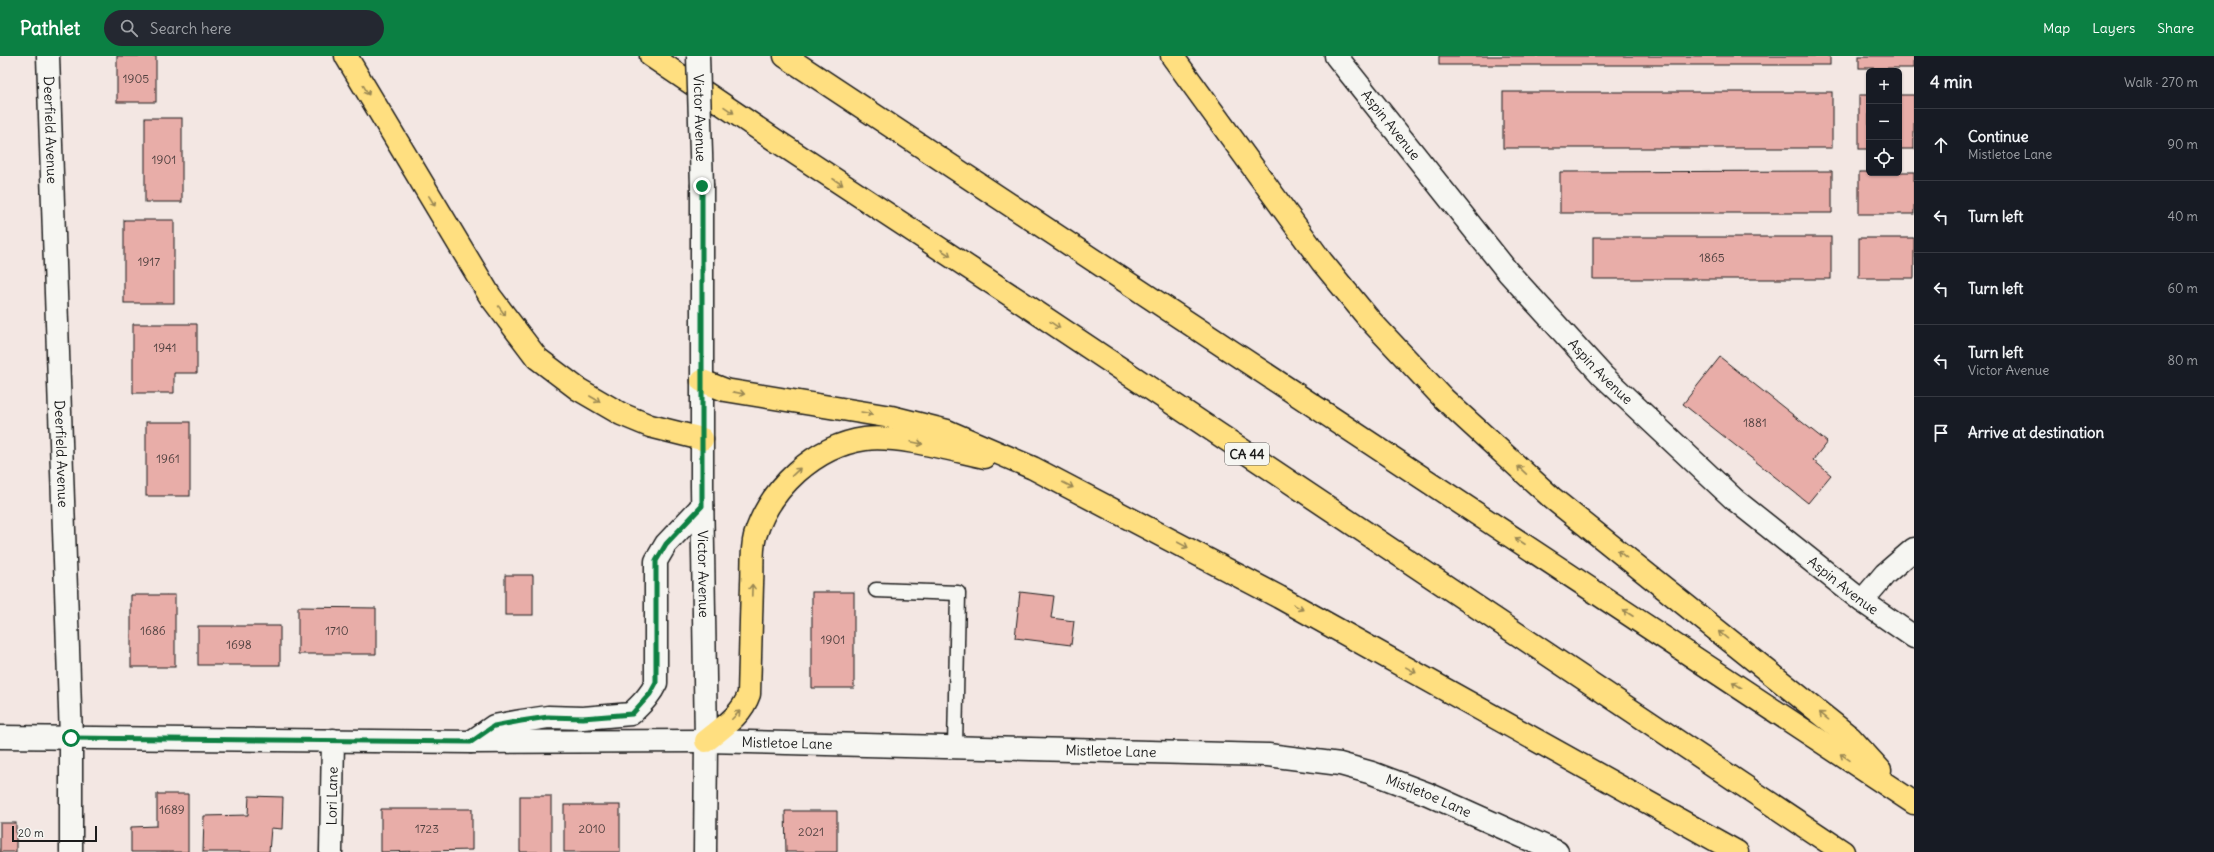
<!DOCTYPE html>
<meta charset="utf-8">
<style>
body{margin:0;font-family:Delius,sans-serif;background:#242831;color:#f1f3f6}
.controls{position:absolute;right:12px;top:12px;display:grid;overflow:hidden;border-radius:6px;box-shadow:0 1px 3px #0004}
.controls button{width:36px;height:36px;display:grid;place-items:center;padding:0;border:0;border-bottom:1px solid #363941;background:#171b24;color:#f1f3f6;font:20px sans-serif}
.scale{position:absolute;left:12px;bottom:10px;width:85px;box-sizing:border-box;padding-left:4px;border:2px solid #1c1c1c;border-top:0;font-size:11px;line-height:14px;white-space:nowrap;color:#1c1c1c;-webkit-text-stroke:3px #f6f6f2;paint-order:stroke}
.stop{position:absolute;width:12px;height:12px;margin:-9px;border:3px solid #0b8043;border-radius:50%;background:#fff}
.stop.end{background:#0b8043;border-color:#fff;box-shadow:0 1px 4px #0008}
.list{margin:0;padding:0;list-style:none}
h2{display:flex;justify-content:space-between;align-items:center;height:52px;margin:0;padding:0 16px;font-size:17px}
h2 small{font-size:13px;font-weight:400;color:#9ea1a6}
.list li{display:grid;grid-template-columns:26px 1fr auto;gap:12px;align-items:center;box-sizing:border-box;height:72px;padding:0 16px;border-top:1px solid #363941}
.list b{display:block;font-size:15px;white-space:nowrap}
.list p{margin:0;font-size:13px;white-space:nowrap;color:#9ea1a6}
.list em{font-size:13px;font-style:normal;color:#9ea1a6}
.icon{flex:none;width:22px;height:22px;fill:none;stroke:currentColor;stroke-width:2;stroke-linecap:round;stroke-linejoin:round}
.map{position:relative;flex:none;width:1914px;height:796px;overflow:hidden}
header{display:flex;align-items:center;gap:24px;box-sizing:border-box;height:56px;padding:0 20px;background:#0b8043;color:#fff}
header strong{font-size:19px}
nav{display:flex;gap:22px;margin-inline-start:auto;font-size:14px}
.search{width:280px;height:36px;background:#242831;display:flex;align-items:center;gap:10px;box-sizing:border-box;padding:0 14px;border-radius:22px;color:#9ea1a6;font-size:15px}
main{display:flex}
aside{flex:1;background:#171b24}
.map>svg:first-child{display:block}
</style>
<header>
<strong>Pathlet</strong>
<div class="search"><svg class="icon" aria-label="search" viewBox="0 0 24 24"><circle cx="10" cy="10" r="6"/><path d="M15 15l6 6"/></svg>Search here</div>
<nav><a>Map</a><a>Layers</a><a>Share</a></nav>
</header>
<main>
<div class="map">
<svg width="1914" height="796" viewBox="0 0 1914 796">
<rect width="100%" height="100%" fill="#f3e7e3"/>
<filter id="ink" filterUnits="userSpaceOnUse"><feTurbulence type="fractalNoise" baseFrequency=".025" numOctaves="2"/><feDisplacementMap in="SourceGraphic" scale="8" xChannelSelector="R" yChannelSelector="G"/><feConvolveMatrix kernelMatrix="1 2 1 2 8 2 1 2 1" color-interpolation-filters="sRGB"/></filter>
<g filter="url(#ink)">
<g fill="#e8ada8" stroke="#1c1c1c">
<rect x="117" y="0" width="39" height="46"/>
<rect x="1439" y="0" width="391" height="9"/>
<rect x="1859" y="0" width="55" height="12"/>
<rect x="1503" y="36" width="329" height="56"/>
<rect x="1859" y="39" width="10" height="54"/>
<rect x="1899" y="39" width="15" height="54"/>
<rect x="145" y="62" width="37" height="84"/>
<path d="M1832,115V157H1560V116Z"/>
<rect x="1859" y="116" width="55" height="42"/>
<rect x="124" y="164" width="50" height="83"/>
<rect x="1593" y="181" width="238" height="42"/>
<rect x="1859" y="182" width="55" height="40"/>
<path d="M133,268H197V317H174V337H133Z"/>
<path d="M1720,301L1827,386L1813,404L1831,419L1808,447L1683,348Z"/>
<rect x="146" y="366" width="44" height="74"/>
<rect x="505" y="519" width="28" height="40"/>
<rect x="812" y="536" width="42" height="96"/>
<path d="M1020,536L1054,540L1051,562L1074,565L1071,589L1015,582Z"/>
<rect x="131" y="539" width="44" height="72"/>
<path d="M298,551L376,552V598H298Z"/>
<rect x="198" y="570" width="82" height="39"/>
<path d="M157,738H188V796H131V771L157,770Z"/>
<path d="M249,740L283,741L282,773L271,772L269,796H203L204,760L248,759Z"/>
<rect x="520" y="740" width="31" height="56"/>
<rect x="564" y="749" width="56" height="47"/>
<path d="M381,753H472V794L381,796Z"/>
<path d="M785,755H837V796H786Z"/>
<rect x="0" y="767" width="16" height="29"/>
</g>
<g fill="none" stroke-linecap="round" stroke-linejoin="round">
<defs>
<path id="service" d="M876,534L958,537L955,691"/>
<g id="minor">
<path id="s1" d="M48,0L71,682V796"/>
<path id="s2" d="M1336,0L1508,216L1603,320L1735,444L1862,545L1914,581"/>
<path d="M1862,545L1885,518L1914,493"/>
<path id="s3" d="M706,685L1268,699L1340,708L1372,717L1428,738L1557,796"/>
<path id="s4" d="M331,796L333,684"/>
</g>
<path id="tertiary" d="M0,681L471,686L706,685"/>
<g id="secondary">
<path id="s5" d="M702,130V431L706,685L705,796"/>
<path d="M471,686L494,670L521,665L548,661L583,662L631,658C641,648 650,640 656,627V505L666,488L702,450"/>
</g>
<g id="motorway">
<path d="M346,0L490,240L537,302L578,333L621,358L650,370L702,383"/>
<path d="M651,0L775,84L1024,248L1843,796"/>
<path d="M785,0L1914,747"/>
<path d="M1172,0L1322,206L1369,263L1444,343L1552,442L1850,681L1880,714"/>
<path d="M702,325L725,334L891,361L947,375L1033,412L1279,541L1737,796"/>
<path d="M706,685C723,671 742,659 749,638C750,601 751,565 752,528C753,513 751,495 755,480C770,432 815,390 865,383C898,379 952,394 985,401"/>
</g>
</defs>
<use href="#service" stroke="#1c1c1c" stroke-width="17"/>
<use href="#minor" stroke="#1c1c1c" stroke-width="25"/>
<use href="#tertiary" stroke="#1c1c1c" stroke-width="25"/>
<use href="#secondary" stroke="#1c1c1c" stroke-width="25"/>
<use href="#motorway" stroke="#1c1c1c" stroke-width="25"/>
<use href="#service" stroke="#f6f6f2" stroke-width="14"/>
<use href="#minor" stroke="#f6f6f2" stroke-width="22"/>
<use href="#tertiary" stroke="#f6f6f2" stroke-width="22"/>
<use href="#secondary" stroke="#f6f6f2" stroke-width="22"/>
<use href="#motorway" stroke="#ffdf80" stroke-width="22"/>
<defs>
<g id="secondary-bridge">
<path id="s6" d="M698,0L702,130"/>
</g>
</defs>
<use href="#secondary-bridge" stroke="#1c1c1c" stroke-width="25" stroke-linecap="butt"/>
<use href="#secondary-bridge" stroke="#f6f6f2" stroke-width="22"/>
</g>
<defs><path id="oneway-shaft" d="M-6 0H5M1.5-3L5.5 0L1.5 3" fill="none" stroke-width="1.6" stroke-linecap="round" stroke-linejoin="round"/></defs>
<g stroke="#998753">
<use href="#oneway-shaft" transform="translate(366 34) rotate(60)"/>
<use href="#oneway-shaft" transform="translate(729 54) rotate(34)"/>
<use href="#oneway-shaft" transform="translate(838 126) rotate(33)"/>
<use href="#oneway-shaft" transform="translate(432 145) rotate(58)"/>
<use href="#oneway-shaft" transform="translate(946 197) rotate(33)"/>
<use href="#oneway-shaft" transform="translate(502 255) rotate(54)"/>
<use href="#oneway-shaft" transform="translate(1055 269) rotate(34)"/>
<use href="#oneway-shaft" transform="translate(739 337) rotate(11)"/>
<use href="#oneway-shaft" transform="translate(595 343) rotate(30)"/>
<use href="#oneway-shaft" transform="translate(867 357) rotate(10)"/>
<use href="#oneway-shaft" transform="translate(917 387) rotate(12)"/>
<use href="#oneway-shaft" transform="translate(1522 414) rotate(-137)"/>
<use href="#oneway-shaft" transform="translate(796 416) rotate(-43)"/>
<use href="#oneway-shaft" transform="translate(1068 429) rotate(27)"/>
<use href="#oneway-shaft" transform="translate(1520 485) rotate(-147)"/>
<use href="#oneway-shaft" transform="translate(1183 489) rotate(28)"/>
<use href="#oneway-shaft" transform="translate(1622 498) rotate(-141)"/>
<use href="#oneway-shaft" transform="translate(752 534) rotate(-88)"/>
<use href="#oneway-shaft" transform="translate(1298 551) rotate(29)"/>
<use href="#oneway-shaft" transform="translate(1628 557) rotate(-147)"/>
<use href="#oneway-shaft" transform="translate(1723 579) rotate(-141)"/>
<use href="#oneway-shaft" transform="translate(1411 614) rotate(29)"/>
<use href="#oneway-shaft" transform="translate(1737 629) rotate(-147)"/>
<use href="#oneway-shaft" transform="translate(736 659) rotate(-45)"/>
<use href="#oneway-shaft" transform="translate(1824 660) rotate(-141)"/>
<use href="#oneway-shaft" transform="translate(1845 701) rotate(-146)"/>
</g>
</g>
<g fill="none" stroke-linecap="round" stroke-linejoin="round" filter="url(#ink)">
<path stroke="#0b8043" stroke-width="5" d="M71,682L471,686L494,670L521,665L548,661L583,662L632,658L650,638L656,627V505L666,488L702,450V130"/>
</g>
<g text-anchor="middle" stroke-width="3" stroke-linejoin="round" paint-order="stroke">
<g font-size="12" fill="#4f403f">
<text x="136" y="27">1905</text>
<text x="164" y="108">1901</text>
<text x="1712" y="206">1865</text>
<text x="149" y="210">1917</text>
<text x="165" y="296">1941</text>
<text x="1755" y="371">1881</text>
<text x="168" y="407">1961</text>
<text x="153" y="579">1686</text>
<text x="337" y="579">1710</text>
<text x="833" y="588">1901</text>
<text x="239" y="593">1698</text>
<text x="172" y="758">1689</text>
<text x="427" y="777">1723</text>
<text x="592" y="777">2010</text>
<text x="811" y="780">2021</text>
</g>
<rect fill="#f6f6f2" stroke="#5d5d5c" stroke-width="1" x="1225" y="387" width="44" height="22" rx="3"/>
<g font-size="13" font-weight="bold" fill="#1c1c1c">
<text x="1247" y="403">CA 44</text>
</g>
<g font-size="14" fill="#1c1c1c" stroke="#f6f6f2">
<text dy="5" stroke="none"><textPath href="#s6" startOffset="62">Victor Avenue</textPath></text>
<text dy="5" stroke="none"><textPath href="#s2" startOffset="88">Aspin Avenue</textPath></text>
<text dy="5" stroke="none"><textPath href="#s1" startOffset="74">Deerfield Avenue</textPath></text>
<text dy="5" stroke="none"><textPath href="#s2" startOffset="412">Aspin Avenue</textPath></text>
<text dy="5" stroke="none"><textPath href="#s1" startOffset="398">Deerfield Avenue</textPath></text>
<text dy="5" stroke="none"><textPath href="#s5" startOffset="388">Victor Avenue</textPath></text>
<text dy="5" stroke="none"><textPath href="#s2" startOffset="736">Aspin Avenue</textPath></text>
<text dy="5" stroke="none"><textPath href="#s3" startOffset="81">Mistletoe Lane</textPath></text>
<text dy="5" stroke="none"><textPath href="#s3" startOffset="405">Mistletoe Lane</textPath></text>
<text dy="5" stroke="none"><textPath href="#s4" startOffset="56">Lori Lane</textPath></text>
<text dy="5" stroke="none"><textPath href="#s3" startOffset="729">Mistletoe Lane</textPath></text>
</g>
</g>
</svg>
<div class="controls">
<button>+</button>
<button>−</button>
<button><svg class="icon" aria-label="locate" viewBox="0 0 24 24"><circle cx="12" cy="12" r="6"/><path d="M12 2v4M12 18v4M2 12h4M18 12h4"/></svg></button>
</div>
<div class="scale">20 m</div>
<div class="stop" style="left:71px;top:682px"></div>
<div class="stop end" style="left:702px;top:130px"></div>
</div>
<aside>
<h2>4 min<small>Walk · 270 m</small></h2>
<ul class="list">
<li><svg class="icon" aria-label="ahead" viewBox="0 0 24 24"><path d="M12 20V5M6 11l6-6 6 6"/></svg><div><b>Continue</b><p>Mistletoe Lane</p></div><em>90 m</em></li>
<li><svg class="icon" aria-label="left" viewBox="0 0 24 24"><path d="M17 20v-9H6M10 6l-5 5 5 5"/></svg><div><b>Turn left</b></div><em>40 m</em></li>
<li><svg class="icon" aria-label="left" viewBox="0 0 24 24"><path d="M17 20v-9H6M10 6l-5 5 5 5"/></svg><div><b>Turn left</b></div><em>60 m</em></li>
<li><svg class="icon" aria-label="left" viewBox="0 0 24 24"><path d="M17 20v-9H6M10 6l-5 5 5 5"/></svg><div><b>Turn left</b><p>Victor Avenue</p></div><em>80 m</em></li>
<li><svg class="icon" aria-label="arrive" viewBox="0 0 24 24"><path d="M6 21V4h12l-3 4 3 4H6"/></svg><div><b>Arrive at destination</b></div></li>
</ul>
</aside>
</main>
